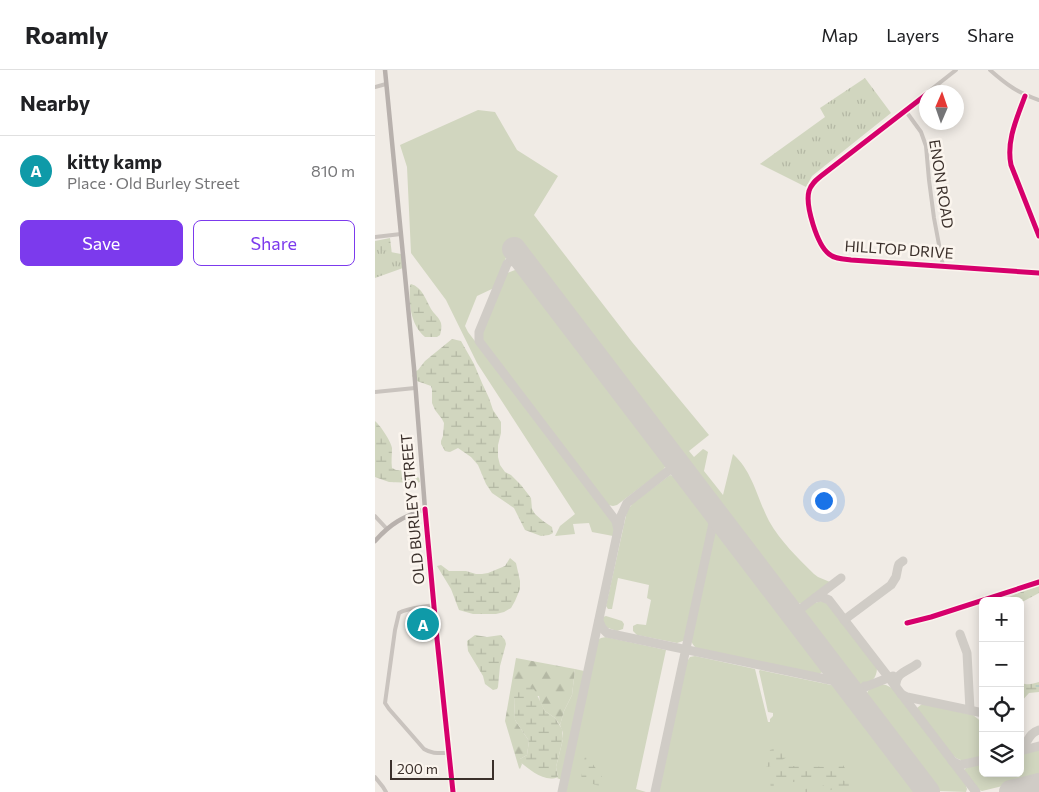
<!DOCTYPE html>
<meta charset="utf-8">
<style>
body{margin:0;font-family:Commissioner,sans-serif;background:#f2f2f2;color:#202124}
.controls{position:absolute;right:15px;bottom:15px;display:grid;overflow:hidden;border-radius:8px;box-shadow:0 2px 12px #0003}
.controls button{width:45px;height:45px;display:grid;place-items:center;padding:0;border:0;border-bottom:1px solid #e0e0e0;background:#fff;color:#202124;font:25px sans-serif}
.compass{position:absolute;left:544px;top:15px;width:45px;height:45px;border-radius:50%;background:#fff;box-shadow:0 2px 12px #0003;rotate:2deg}
.scale{position:absolute;left:15px;bottom:12px;width:104px;box-sizing:border-box;padding-left:5px;border:2px solid #3b302b;border-top:0;font-size:14px;line-height:18px;white-space:nowrap;color:#3b302b;-webkit-text-stroke:4px #fbf5ee;paint-order:stroke}
.you{position:absolute;left:448px;top:430px;width:18px;height:18px;margin:-12px;border:4px solid #fff;border-radius:50%;background:#1a73e8;box-shadow:0 0 0 8px #1a73e833}
.badge{display:grid;place-items:center;width:32px;height:32px;border-radius:50%;background:#7c3aed;color:#fff;font-size:16px;font-weight:700}
.pin{position:absolute;translate:-50% -50%;border:2px solid #fff;box-shadow:0 1px 5px #0006}
.list{margin:0;padding:0;list-style:none}
h2{display:flex;justify-content:space-between;align-items:center;height:65px;margin:0;padding:0 20px;font-size:21px}
h2 small{font-size:16px;font-weight:400;color:#757577}
.list li{display:grid;grid-template-columns:32px 1fr auto;gap:15px;align-items:center;box-sizing:border-box;height:70px;padding:0 20px;border-top:1px solid #e0e0e0}
.list b{display:block;font-size:19px;white-space:nowrap}
.list p{margin:0;font-size:16px;white-space:nowrap;color:#757577}
.list em{font-size:16px;font-style:normal;color:#757577}
.actions{display:flex;gap:10px;padding:15px 20px}
.actions a{flex:1;padding:11px 0;border:1px solid #7c3aed;border-radius:8px;text-align:center;font-size:18px;color:#7c3aed}
.actions .main{background:#7c3aed;color:#fff}
.icon{flex:none;width:28px;height:28px;fill:none;stroke:currentColor;stroke-width:2;stroke-linecap:round;stroke-linejoin:round}
.map{position:relative;flex:none;width:664px;height:722px;overflow:hidden}
header{display:flex;align-items:center;gap:30px;box-sizing:border-box;height:70px;padding:0 25px;background:#fff;border-bottom:1px solid #e0e0e0}
header strong{font-size:24px}
nav{display:flex;gap:28px;margin-inline-start:auto;font-size:18px}
main{display:flex}
aside{flex:1;background:#fff}
.map>svg:first-child{display:block}
</style>
<header>
<strong>Roamly</strong>
<nav><a>Map</a><a>Layers</a><a>Share</a></nav>
</header>
<main>
<aside>
<h2>Nearby<small></small></h2>
<ul class="list">
<li><span class="badge" style="background:#0f9aa8">A</span><div><b>kitty kamp</b><p>Place · Old Burley Street</p></div><em>810 m</em></li>
</ul>
<div class="actions"><a class="main">Save</a><a>Share</a></div>
</aside>
<div class="map">
<svg width="664" height="722" viewBox="0 0 664 722">
<defs>
<pattern id="forest-firs" width="22" height="20" patternUnits="userSpaceOnUse" patternTransform="scale(1.25)"><rect width="22" height="20" fill="#d1d6bf"/><path d="M5 1l3.5 6h-7zM16 11l3.5 6h-7z" fill="#b4b8a4"/></pattern>
<pattern id="wetland-marsh" width="20" height="14" patternUnits="userSpaceOnUse" patternTransform="scale(1.25)"><rect width="20" height="14" fill="#d1d6bf"/><path d="M1 5h8M5 5V1M11 12h8M15 12V8" fill="none" stroke="#b4b8a4"/></pattern>
<pattern id="park-tufts" width="24" height="20" patternUnits="userSpaceOnUse" patternTransform="scale(1.25)"><rect width="24" height="20" fill="#d1d6bf"/><path d="M3 7l-1-3M5 7V3M7 7l1-3M15 17l-1-3M17 17v-4M19 17l1-3" fill="none" stroke="#b4b8a4"/></pattern>
</defs>
<rect width="100%" height="100%" fill="#f0ebe5"/>
<g fill="#d1d6bf">
<path d="M103,40L120,42L142,80L183,106L159,145L257,272L334,365L314,381L319,387L328,379L330,380L333,382L329,401L348,425L358,384C378,402 382,428 394,451C406,472 423,488 439,504L443,507L455,512L427,533L422,534L417,531L144,175L132,185L119,218L102,226L90,256L93,262L239,453L240,458L238,466L217,462L214,453L198,454L200,464L180,466L185,456L200,444L102,293L71,230L36,183L32,97L25,75Z"/>
<path d="M140,200L145,201L290,391V397L287,401L242,435L238,436L233,435L107,270L106,265L132,203Z"/>
<path d="M295,405L302,407L334,448L335,451L310,568L308,571L302,573L262,565L258,561V556L262,554L271,555L276,530L272,528L274,515L243,508L237,539H233L231,536L252,441L258,433Z"/>
<path d="M340,462L345,463L448,598V602L443,604L322,578C318,576 316,572 316,568L338,465Z"/>
<path d="M447,531L453,534L502,598C502,611 491,618 479,613L430,549V540L439,533Z"/>
<path d="M231,546L247,551L249,554L248,559L242,561L230,557L227,551L228,547Z"/>
<path d="M231,567L291,580L261,719L271,722H191L223,570L226,568Z"/>
<path d="M320,586L380,599L393,652H395V649L398,646V643L393,642L384,601L385,600L461,616L465,620L542,722H283L311,593L315,587Z"/>
<path d="M200,599L209,601L187,710L182,708L183,707L181,697L188,669V663L185,655L189,641L197,625Z"/>
<path d="M504,614L511,615L517,618L590,713L592,719L591,722L563,721L493,630C489,620 496,618 504,614Z"/>
<path d="M547,634L598,645L608,653V687C594,691 586,694 575,683L543,642L542,638Z"/>
<path d="M664,679V707L607,721L602,719L589,703V700L593,696L608,693V703H645V684Z"/>
</g>
<path fill="url(#forest-firs)" d="M141,588L200,599L197,625L189,641L185,655L180,648L170,641L165,632L164,626L139,625L140,650L154,671L152,685L145,689L147,694L145,699L144,698L130,651Z"/>
<g fill="url(#wetland-marsh)">
<path d="M15,168L17,185L0,187V171Z"/>
<path d="M36,214C47,217 51,230 56,239C59,244 64,247 66,253C67,257 66,261 65,265L62,267H50C35,254 34,234 35,215Z"/>
<path d="M77,269L86,271L99,294L107,313L114,328L118,340L126,352V363L123,375V387L125,395L130,402L136,405L146,415L156,428L157,439L160,444L168,451L177,457L178,463L174,465L166,466L150,460L139,438L117,423L111,414L103,395L96,387L83,378L75,382L70,381L66,374V371L68,366L69,353L67,349L60,340L57,333V319L56,316L42,311L37,306L39,302L43,300L50,291Z"/>
<path d="M0,351C5,355 16,371 17,378C17,385 16,391 17,398L21,400L36,401L44,408L45,412L41,413L14,412L0,407Z"/>
<path d="M135,488L141,493L145,511V519L140,531L136,538L129,542L121,544H98L84,540L76,519L62,496L66,495L74,501H91L101,504H107L113,503L130,496Z"/>
<path d="M664,516V523L649,531H631V529L632,528L650,520Z"/>
<path d="M100,565L112,567L126,565L130,570L131,574L125,596L123,617L122,619L118,620L110,614L108,606L93,581L92,571Z"/>
<path d="M645,612C652,616 657,614 664,612V622L654,623L645,633Z"/>
<path d="M150,616L156,617L159,619L170,641L180,648L187,659L188,669L181,697L183,707C170,713 155,700 145,692V689L152,685L154,671L140,650L139,625L141,622Z"/>
<path d="M398,679L405,681H415L418,682C412,687 399,697 392,697L390,695L393,689L395,680Z"/>
<path d="M212,683H215L218,691L217,693L230,711V715C221,718 216,711 207,711L206,709L210,686Z"/>
<path d="M463,695H468L471,700L467,708V710L479,715V719L461,718L450,722H423L433,718L445,717L451,714L452,710L451,708L448,706L440,705L430,710L405,714L397,722H396L395,708L399,704L413,696L457,697Z"/>
</g>
<g fill="url(#park-tufts)">
<path d="M490,8L516,43L437,106L431,117L385,94L450,47L445,38Z"/>
<path d="M0,179L26,184L28,198L0,208Z"/>
</g>
<g fill="none" stroke-linecap="round" stroke-linejoin="round">
<path stroke="#a1c2c1" stroke-width="1" d="M661,616H664"/>
<g stroke="#d0ccc6" stroke-width="9">
<path d="M147,191L138,189L132,194L104,262V271L241,451L243,460L187,722"/>
<path d="M244,457L246,446L252,433L302,394"/>
<path d="M440,528L447,527L454,530L521,617"/>
<path d="M413,539L420,541L424,540L466,508"/>
<path d="M469,550L516,515L521,507L523,497L524,494L528,491"/>
<path d="M224,551L227,558L232,563L465,612L473,617"/>
<path d="M585,564L592,583L595,640"/>
<path d="M542,594C533,601 519,603 521,617L601,722"/>
<path d="M450,609C458,608 459,602 457,596"/>
<path d="M471,615L479,619H485L518,606"/>
<path d="M526,624L532,627L608,643"/>
<path d="M485,633V623L490,616"/>
<path d="M645,680C654,673 652,664 664,660"/>
<path d="M645,681L664,676"/>
<path d="M577,691L585,695L608,690"/>
<path d="M280,722L340,444"/>
</g>
<g stroke="#d0ccc6" stroke-width="24">
<path d="M139,179L553,722"/>
<path d="M636,722L664,715"/>
</g>
<g stroke="#c9c3be" stroke-width="4">
<path d="M615,0C632,15 643,23 664,30"/>
<path d="M0,17L11,14"/>
<path d="M553,22L581,0"/>
<path d="M552,24L446,106C441,110 436,114 434,121C430,135 442,175 454,184C460,189 468,189 476,190L664,203"/>
<path d="M650,26C642,48 631,71 636,95L664,166"/>
<path d="M530,40L546,62L551,76L554,110L559,148L568,196"/>
<path d="M0,167L26,164"/>
<path d="M0,322L40,318"/>
<path d="M50,439L62,569L78,722"/>
<path d="M0,446L12,459"/>
<path d="M59,535C49,537 31,538 24,543L20,560L10,633L14,639L49,679C57,684 64,683 73,683"/>
<path d="M532,553L556,547L664,512"/>
<path d="M0,707L8,717L11,722"/>
</g>
<path stroke="#b8b1ad" stroke-width="4.5" d="M0,471C16,453 28,447 50,439L39,298L10,0"/>
<defs>
<g id="cycleway">
<path d="M552,24L446,106C441,110 436,114 434,121C430,135 442,175 454,184C460,189 468,189 476,190L664,203"/>
<path d="M650,26C642,48 631,71 636,95L664,166"/>
<path d="M50,439L62,569L78,722"/>
<path d="M532,553L556,547L664,512"/>
</g>
</defs>
<use href="#cycleway" stroke="#fbf5ee" stroke-width="8"/>
<use href="#cycleway" stroke="#d6006c" stroke-width="5"/>
</g>
<g text-anchor="middle" stroke-width="5" stroke-linejoin="round" paint-order="stroke">
<g font-size="15" fill="#3b302b" stroke="#fbf5ee">
<text transform="translate(566 114) rotate(81)" y="5">ENON ROAD</text>
<text transform="translate(524 180) rotate(4)" y="5">HILLTOP DRIVE</text>
<text transform="translate(38 439) rotate(-95)" y="5">OLD BURLEY STREET</text>
</g>
</g>
</svg>
<div class="controls">
<button>+</button>
<button>−</button>
<button><svg class="icon" aria-label="locate" viewBox="0 0 24 24"><circle cx="12" cy="12" r="6"/><path d="M12 2v4M12 18v4M2 12h4M18 12h4"/></svg></button>
<button><svg class="icon" aria-label="layers" viewBox="0 0 24 24"><path d="M12 4l9 5-9 5-9-5zM3 14l9 5 9-5"/></svg></button>
</div>
<svg class="compass" viewBox="-18 -18 36 36"><path d="M0-13l5 13h-10z" fill="#e53935"/><path d="M0 13l5-13h-10z" fill="#757577"/></svg>
<div class="scale">200 m</div>
<div class="you"></div>
<div class="pin badge" style="left:48px;top:554px;background:#0f9aa8">A</div>
</div>
</main>
